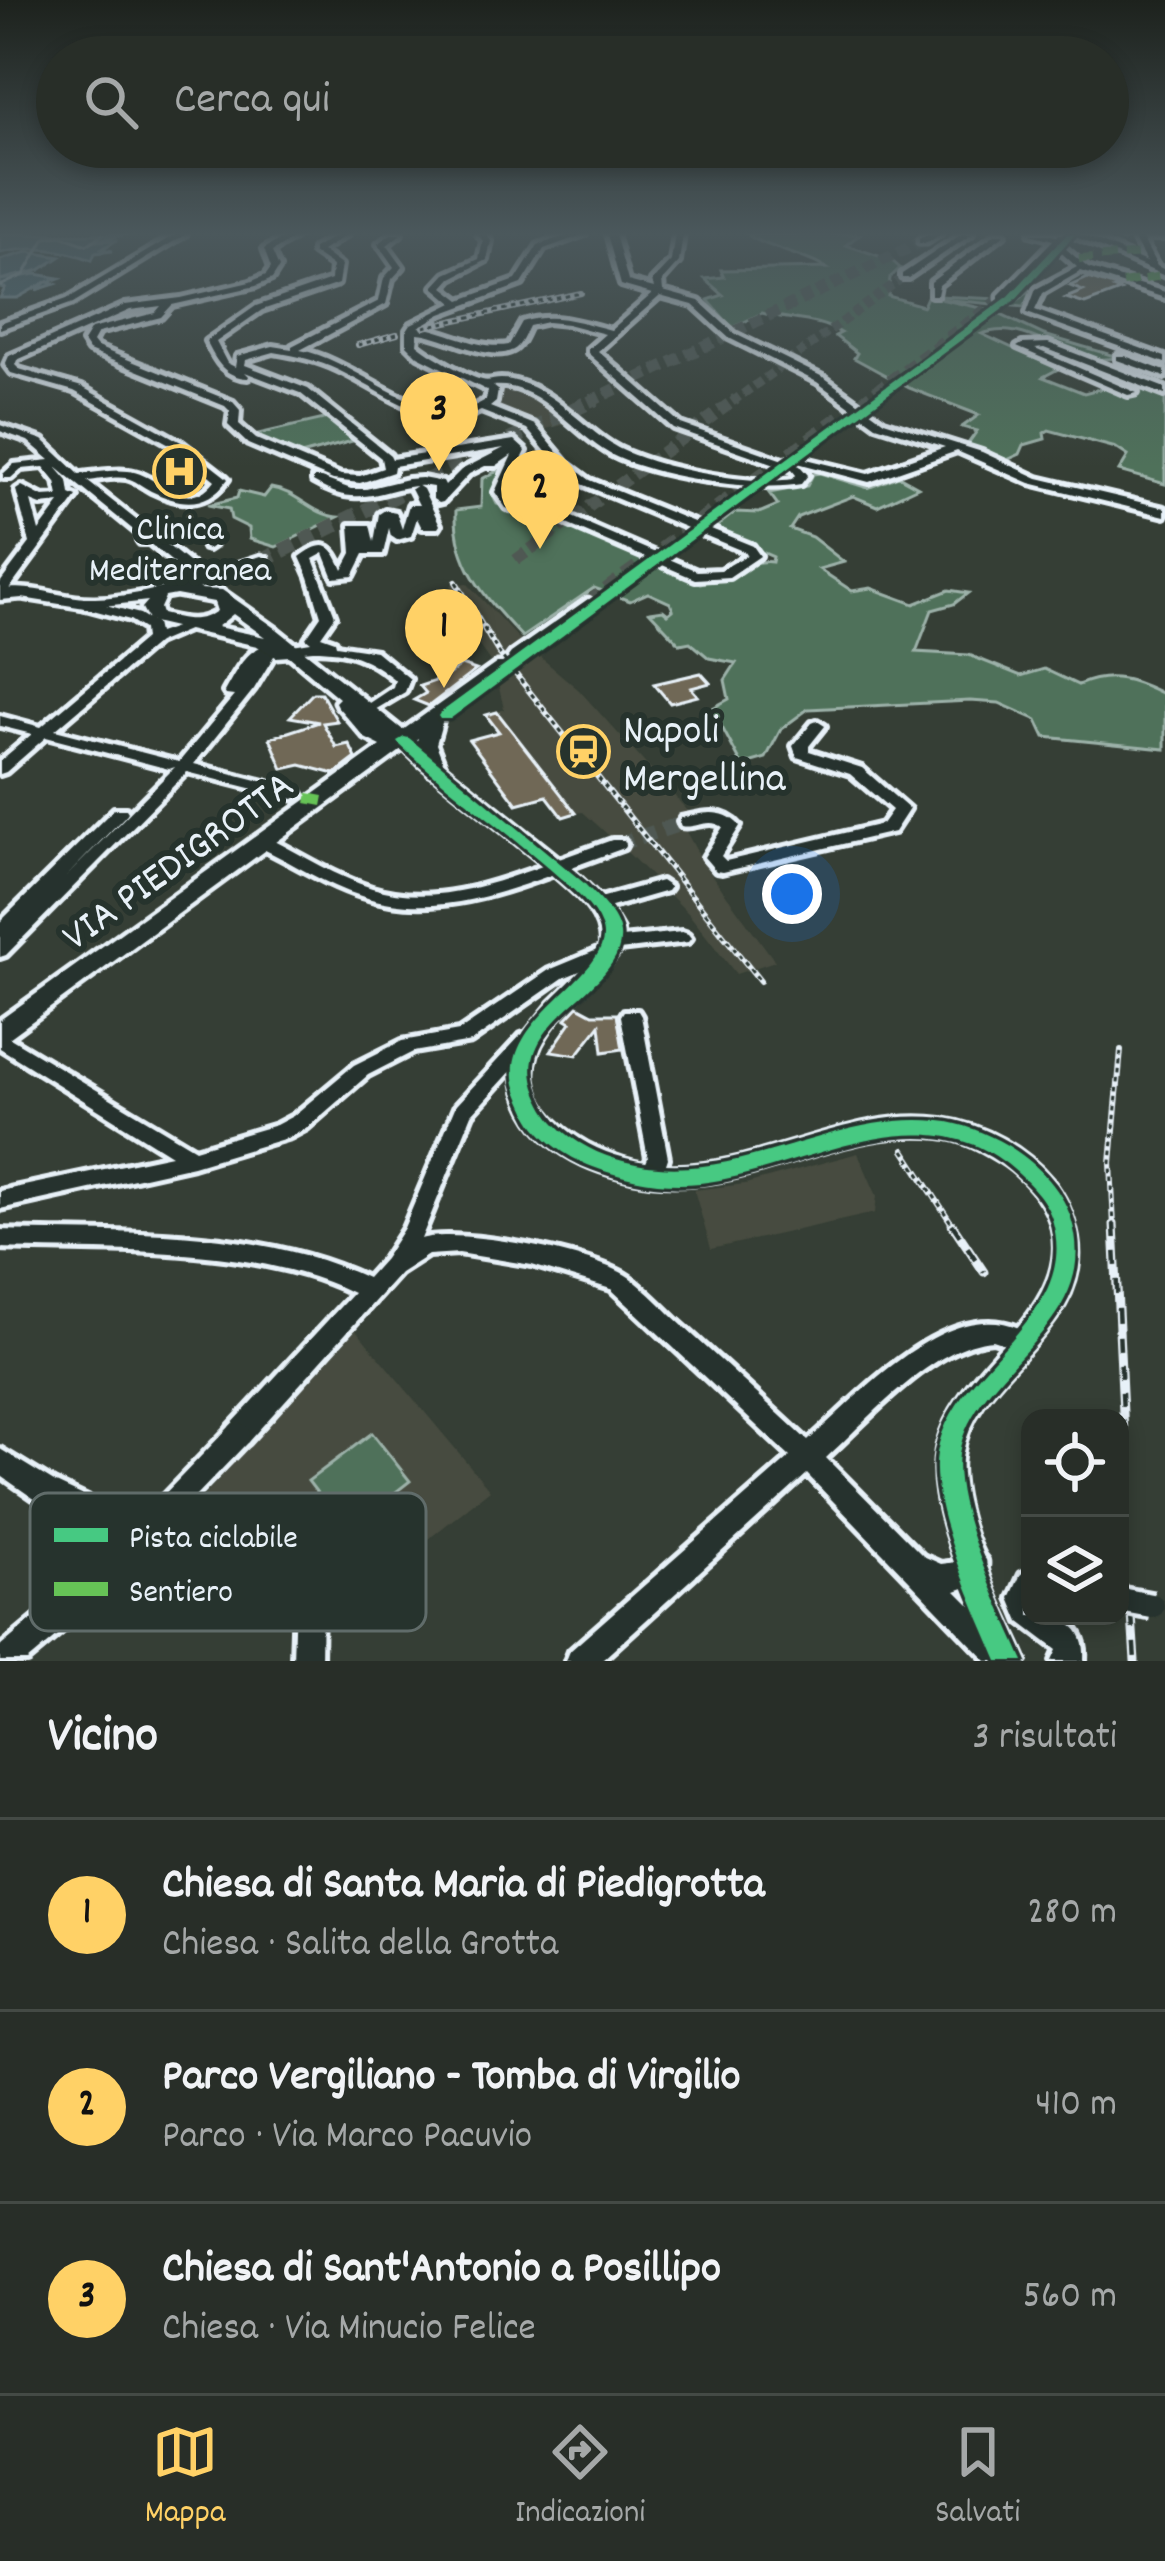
<!DOCTYPE html>
<html lang="it">
<meta charset="utf-8">
<style>
body{margin:0;font-family:Dekko,sans-serif;background:#343a34;color:#f1f3f6}
.controls{position:absolute;right:36px;bottom:36px;display:grid;overflow:hidden;border-radius:24px;box-shadow:0 6px 18px #0003}
.controls button{width:108px;height:108px;display:grid;place-items:center;padding:0;border:0;border-bottom:3px solid #444a45;background:#282e28;color:#f1f3f6;font:60px sans-serif}
.you{position:absolute;left:792px;top:894px;width:42px;height:42px;margin:-30px;border:9px solid #fff;border-radius:50%;background:#1a73e8;box-shadow:0 0 0 18px #1a73e833}
.badge{display:grid;place-items:center;width:78px;height:78px;border-radius:50%;background:#ffd166;color:#111;font-size:39px;font-weight:700}
.pin{position:absolute;translate:-50% -99px;filter:drop-shadow(0 3px 6px #0008)}
.pin::after{content:'';position:absolute;top:63px;width:42px;height:36px;background:inherit;clip-path:polygon(0 0,100% 0,50% 100%)}
.list{margin:0;padding:0;list-style:none}
h2{display:flex;justify-content:space-between;align-items:center;height:156px;margin:0;padding:0 48px;font-size:51px}
h2 small{font-size:39px;font-weight:400;color:#a5a8a8}
.list li{display:grid;grid-template-columns:78px 1fr auto;gap:36px;align-items:center;box-sizing:border-box;height:192px;padding:0 48px;border-top:3px solid #444a45}
.list b{display:block;font-size:45px;white-space:nowrap}
.list p{margin:0;font-size:39px;white-space:nowrap;color:#a5a8a8}
.list em{font-size:39px;font-style:normal;color:#a5a8a8}
.icon{flex:none;width:66px;height:66px;fill:none;stroke:currentColor;stroke-width:2;stroke-linecap:round;stroke-linejoin:round}
.map{position:relative;flex:none;width:1165px;height:1661px;overflow:hidden}
.search{position:absolute;background:#282e28;box-shadow:0 6px 18px #0003;left:36px;right:36px;top:36px;height:132px;display:flex;align-items:center;gap:30px;box-sizing:border-box;padding:0 42px;border-radius:66px;color:#a5a8a8;font-size:45px}
.sheet{height:732px;background:#282e28}
nav{display:flex;justify-content:space-around;align-items:center;box-sizing:border-box;height:168px;border-top:3px solid #444a45;background:#282e28;font-size:33px;color:#a5a8a8}
nav a{display:grid;justify-items:center;gap:6px}
nav .on{color:#ffd166}
.map>svg:first-child{display:block}
</style>
<div class="map">
<svg width="1165" height="1661" viewBox="0 0 1165 1661">
<rect width="100%" height="100%" fill="#353e35"/>
<filter id="ink" filterUnits="userSpaceOnUse"><feTurbulence type="fractalNoise" baseFrequency=".00833" numOctaves="2"/><feDisplacementMap in="SourceGraphic" scale="24" xChannelSelector="R" yChannelSelector="G"/><feConvolveMatrix kernelMatrix="1 2 1 2 8 2 1 2 1" color-interpolation-filters="sRGB"/></filter>
<g filter="url(#ink)">
<g fill="#464b3f">
<path d="M515,385L568,424L541,430L499,410L495,386Z"/>
<path d="M467,583L519,639L579,690L688,811L679,819L705,866L775,961L736,974L688,913L630,855L583,812L576,813L497,712L504,709L494,667L469,632L451,585Z"/>
<path d="M858,1153L877,1196L875,1213L711,1249L694,1190L745,1184Z"/>
<path d="M356,1330L490,1490L346,1605L320,1584L253,1565L256,1553L250,1545L235,1556L192,1542L180,1526L199,1512L197,1503Z"/>
</g>
<g fill="#50715a" stroke="#9cb1a9" stroke-width="3">
<path d="M747,234H860L846,245L891,260L900,268L890,278L888,296L923,306L927,297L938,296L1018,300L1038,285L1024,307L940,299L990,310L1044,335L1118,357C1071,371 1029,316 982,334L1058,369L1043,377L1084,393L1103,388L1140,395L1074,366L1088,361L1157,387L1165,395V484L1119,471L1128,456L1116,448L1049,430L1044,433L1045,439L1024,445L1020,454L1007,460L967,445L977,431L962,427L979,415L909,388L854,358L857,353L835,336L841,333C816,318 791,321 762,313L732,328L708,300L723,295L705,279L724,277L721,270L826,268C804,255 758,245 747,234Z"/>
<path d="M328,418L356,440L301,455L249,436Z"/>
<path d="M497,471H502L494,498L497,504L568,525L700,583C724,580 750,558 772,562L773,557L712,530L735,512L759,513L778,505L769,493L807,486L813,474L820,473L868,488L898,476L918,487L877,506L853,496L798,517L790,529L812,537L844,562L819,569L852,591L871,588L914,604L949,590L968,593L954,604L932,610L916,652L969,655L1021,676L1044,669L1078,685C1111,671 1134,679 1165,695V749L1045,737L1037,720L999,703L970,701L808,709L781,729L766,758L742,765L716,716L707,711L729,699L725,680L736,663L709,658L690,642L680,644L650,612L663,610L668,614L673,610L670,603L648,593L630,601L594,588L522,637C486,598 454,566 456,510L481,507L482,479Z"/>
<path d="M271,488C297,491 312,515 338,517L276,547L250,539L249,528L231,519L229,509L208,505L237,498L239,491L264,497Z"/>
<path d="M372,1433L410,1481L346,1531L308,1481Z"/>
</g>
<g fill="#4e6a73" stroke="#8ca0a8" stroke-width="3">
<path d="M0,234H130L91,241L117,240L102,249L113,251L95,253L92,260C64,250 36,245 0,253Z"/>
<path d="M28,252L60,257L40,270L0,280L36,274L59,278L48,282L55,284L36,290L46,282L17,298H0L5,288L0,287V260Z"/>
</g>
<g fill="none" stroke-linecap="round" stroke-linejoin="round">
<path stroke="#aabbc3" stroke-width="3" d="M0,286L24,275L45,238L61,236L87,245L103,234"/>
</g>
<g fill="#6f6857" stroke="#e8f1f8" stroke-width="3">
<path d="M1088,278L1119,288L1115,289L1120,291L1085,304L1066,298L1083,291L1070,286Z"/>
<path d="M461,665L476,670L429,706L414,700L426,693L420,686L444,678Z"/>
<path d="M701,673L710,683L691,688L698,696L670,703L654,684Z"/>
<path d="M313,693H321L337,721L323,723L336,747L349,744L356,758L335,774L301,765L283,769L270,738L319,722L290,717Z"/>
<path d="M497,712L576,813L563,817L547,796L517,804L469,740L499,732L486,715Z"/>
<path d="M578,1006L593,1014H617L623,1049L603,1052L600,1025L577,1055L551,1051L571,1022L566,1019Z"/>
</g>
<g fill="none" stroke-linecap="round" stroke-linejoin="round">
<path stroke="#505952" stroke-width="9" stroke-dasharray="9 4.5" stroke-linecap="butt" d="M732,402L905,276"/>
<path stroke="#505952" stroke-width="12" stroke-dasharray="12 6" stroke-linecap="butt" d="M516,560L736,399"/>
<path stroke="#505952" stroke-width="15" stroke-dasharray="15 8" stroke-linecap="butt" d="M618,844L687,822"/>
<g stroke="#505952" stroke-width="12" stroke-dasharray="12 6" stroke-linecap="butt">
<path d="M589,402L923,241"/>
<path d="M861,402L1003,297"/>
</g>
<g stroke="#505952" stroke-width="15" stroke-dasharray="15 8" stroke-linecap="butt">
<path d="M261,561L595,399"/>
<path d="M588,604L865,399"/>
</g>
<defs>
<g id="minor">
<path d="M176,234H186L73,303L0,329V323L67,299Z"/>
<path d="M290,234H300L272,252L279,268L272,279L256,286L172,305L161,317L98,333L93,342L97,347L233,402L240,410L239,424L256,439L341,475L360,476L383,468L381,458L300,393L245,372L249,376L248,378C224,377 216,361 206,341L256,306L331,280L332,266L313,253V249L338,234H348L322,251L341,265L338,284L262,310L216,342L227,363L235,367L237,356L273,346L292,349V346L379,301L384,278L394,267L378,244L391,234H401L387,245L403,267L392,279L386,304L300,350C351,359 410,416 460,411C469,410 478,404 486,400L488,391L418,356L407,345V330L411,324L453,303L434,287L446,274L479,259L483,241L478,234H486L491,241L487,260L452,278L444,287L461,300L516,280L538,245L572,234H585L544,249L522,284L441,314L419,327C450,331 477,350 509,345L522,322C554,312 579,322 611,330L652,294L621,285L607,234H615L628,281L654,288L652,281L671,261L675,234H683L679,262L662,281L663,291L699,301L735,334L825,378L884,421L982,452L1038,478L1165,508V516L1030,483L957,451L869,482L790,461L788,459L794,456L868,474L945,447L876,425L817,382L729,338L693,305L660,296L598,351L681,424L800,466L808,475L801,484C756,493 651,476 610,454C571,432 541,382 493,386L498,390L496,402L490,407L535,425L567,463L590,480L753,546L760,556L729,577L695,579L562,522L506,508L495,492L512,455L496,466H485L469,474L443,502L439,503L433,499V487C404,481 380,499 352,496C337,495 325,489 313,482V478H321L351,489H366L407,479L422,478L443,482L445,486L461,470L504,448L394,466L393,472L360,483L333,480L248,444L228,425L230,411L225,406L89,351L83,342L91,329L155,313L161,306L130,310L17,360L15,365L19,369L82,387L181,442L226,477L228,479C207,508 182,506 151,491C143,487 134,479 126,478C114,476 99,480 87,481L154,534L181,527L211,534L214,545L208,549L204,548L201,539L181,535L161,540L215,584L208,588L203,587L149,543H140L138,540L142,537L56,467L68,481L70,494L77,497L5,595L0,596V583L30,543L16,490L22,486L43,497L59,496L56,482L44,467L21,469L11,478H3V474L14,464L50,460L28,441L0,431V425L43,440L79,474C95,473 113,469 128,471C158,473 185,519 215,480L173,446L74,391L11,373L5,365L9,356L125,305L181,298L250,282L266,275L271,268L264,249ZM547,322L567,324L605,334L588,349V353L673,428L792,470L796,475L793,479C751,486 647,467 611,444C583,426 560,398 528,385C520,382 510,379 501,379C494,379 488,382 482,380C470,378 427,353 417,344L418,333C445,335 488,363 513,350C521,346 525,334 529,326ZM274,352C297,356 317,360 338,370C381,390 433,434 481,411L527,429L559,467L582,484L745,552L747,555L721,570L697,571L570,516L514,502L507,492L526,451L514,440L392,459L390,455L308,389L245,365L246,360ZM31,501L41,505L60,503L39,531Z"/>
<path d="M962,234H972L908,278H902V274Z"/>
<path d="M995,234H1005L939,285L937,295H931V282Z"/>
<path d="M1030,234H1049L1065,239L1061,242Z"/>
<path d="M1069,234H1081L1146,262L1131,234H1165V238H1142L1157,266L1165,270V276Z"/>
<path d="M1116,234H1126V235L1122,238Z"/>
<path d="M1057,241L1088,268L1165,292V298L1081,271L1043,293L1035,310L1165,357V363L1027,313L1036,289L1077,267L1054,246Z"/>
<path d="M1048,343L1165,388V395L1044,348L1035,349L1137,393L1128,395L1017,347L1022,344Z"/>
<path d="M1117,356H1125L1165,371V377L1117,360Z"/>
<path d="M417,485L423,489L440,525L438,528H422L417,518L411,536L397,540L391,536L389,528L383,554H364L353,576L334,578L324,553L313,559L335,616L321,636L335,641L336,645L376,651L410,679L405,692L368,714L361,710L363,707L393,687L395,680C368,658 349,650 313,650C300,651 295,654 284,649L286,646L311,642L306,638L321,616L309,577L300,557C324,539 332,543 343,570L352,553L350,525H370L374,542L379,514L385,510L396,512L402,529L409,505H419L411,489Z"/>
<path d="M83,599L140,614L156,624L158,633L190,622L197,626L157,643L55,730L179,762L234,696L226,695L224,692C238,668 248,644 278,643L280,646L254,689L194,764L300,791L302,794L294,799L187,772L6,955L0,957V922L114,809H126L128,812L126,815L64,879L175,767L169,769L46,737L6,772L0,774V761L32,734L0,726V716L41,727L145,639L144,629L130,620L78,606V600Z"/>
<path d="M817,721L825,726L809,746V751L862,768L909,809L894,832L722,872L716,871L704,857L723,827C709,817 696,829 681,826L679,822L681,818C703,813 723,807 740,826L721,856L726,861L882,824L892,810L850,774L797,757L793,746L812,723Z"/>
<path d="M404,736L409,738L559,859L612,840H624L626,844L624,848L569,868L600,898L661,881L670,887L667,891L608,908L621,930V938L682,932L688,934L691,938L688,942L619,950C599,982 565,1003 545,1035C500,1105 587,1155 645,1165L648,1158L621,1016L624,1011H638L641,1016L668,1158L665,1167C759,1171 849,1107 942,1120C983,1126 1024,1148 1051,1181C1065,1198 1072,1216 1076,1238C1092,1331 970,1372 961,1456C957,1482 969,1530 981,1553C982,1556 985,1558 986,1560C987,1563 986,1566 986,1569C994,1600 1013,1631 1025,1661H987L807,1474L601,1661H566L570,1651L790,1457L611,1289L532,1265L459,1253L428,1255L400,1273L247,1443L238,1446L229,1443L226,1435L229,1427L353,1293C253,1244 110,1252 0,1248V1230C121,1234 255,1225 367,1278L384,1259L404,1228L456,1105L521,1035L527,1033L552,1002L587,968L563,978L471,1042L413,1052L368,1075L307,1128L290,1137L193,1166L0,1209V1191L171,1155L0,1048V1032L195,1149L276,1125L293,1116L354,1065L402,1041L459,1031L549,970L602,948C604,914 578,895 554,874C491,897 428,918 361,896C326,885 293,863 259,847L257,843L259,839H271C304,856 337,877 372,888C431,906 490,885 545,865L419,763L396,741ZM515,1067C512,1097 531,1127 553,1145C573,1161 595,1170 619,1176C735,1209 829,1123 940,1136C962,1138 980,1148 998,1159C1018,1171 1038,1191 1048,1212C1068,1255 1047,1295 1019,1328C946,1296 858,1397 808,1441C767,1403 726,1365 684,1327C666,1311 649,1291 629,1277C597,1254 458,1227 421,1239L472,1114ZM993,1340L1005,1344C930,1425 920,1457 957,1562L941,1564L923,1556L826,1458C869,1419 934,1344 993,1340ZM967,1587L976,1611L956,1591Z"/>
<path d="M0,1449L54,1482L162,1533L313,1578L322,1597L321,1661H293L295,1598L150,1554L36,1500L0,1475Z"/>
<path d="M1030,1570V1616C1062,1616 1087,1623 1084,1661H1052L1057,1650L1020,1622L1010,1598L1021,1574Z"/>
<path d="M84,1582L94,1585L97,1595L94,1605L27,1661H0V1647L74,1585Z"/>
</g>
<g id="major">
<path d="M928,234H941L927,243H919V239Z"/>
<path d="M1059,234H1070L1007,299H999V295Z"/>
<path d="M261,556L267,558V564L199,589L222,590L277,629L403,730L497,663H509L512,667L443,719L436,744L446,769L443,773H429L416,744L418,738L9,1038L0,1041V1020L381,746L365,738L337,706L335,702L339,698L289,656L276,657L257,646L149,621L142,608L148,601L85,608L22,598L0,600V590C32,583 62,599 95,598C154,596 205,574 261,556ZM176,595L214,602L217,611C198,624 183,619 162,614L160,608L165,597ZM233,614L265,637L217,627Z"/>
<path d="M588,599L597,604L594,608L523,661H511L508,657L511,653Z"/>
</g>
</defs>
<use href="#minor" stroke="#e8f1f8" stroke-width="10"/>
<use href="#major" stroke="#e8f1f8" stroke-width="9"/>
<use href="#minor" fill="#26332d" fill-rule="evenodd"/>
<use href="#major" fill="#26332d" fill-rule="evenodd"/>
<defs>
<g id="rail-far1">
<path d="M424,327L581,293"/>
<path d="M358,345L397,334"/>
<path d="M456,582L498,652L760,981"/>
<path d="M904,1150L954,1227"/>
<path d="M1114,1227L1111,1163L1121,1050"/>
</g>
<g id="rail">
<path d="M952,1224L984,1272"/>
<path d="M1114,1224L1124,1434"/>
<path d="M1132,1615L1135,1661"/>
</g>
</defs>
<use href="#rail-far1" stroke="#e8f1f8" stroke-width="6"/>
<use href="#rail" stroke="#e8f1f8" stroke-width="9"/>
<use href="#rail-far1" stroke="#26332d" stroke-width="3" stroke-dasharray="4.5" stroke-linecap="butt"/>
<use href="#rail" stroke="#26332d" stroke-width="4.5" stroke-dasharray="14" stroke-linecap="butt"/>
<defs>
<g id="minor-bridge">
<path d="M84,1595L238,1435"/>
<path d="M1120,1600L1152,1606"/>
</g>
</defs>
<use href="#minor-bridge" stroke="#e8f1f8" stroke-width="33" stroke-linecap="butt"/>
<use href="#minor-bridge" stroke="#26332d" stroke-width="24"/>
<g stroke="#66c356" stroke-width="8" stroke-dasharray="14 8" stroke-linecap="butt">
<path d="M1079,259L1142,254"/>
<path d="M1123,283L1161,276"/>
</g>
<path stroke="#66c356" stroke-width="10" stroke-dasharray="22 10" stroke-linecap="butt" d="M307,798L323,801"/>
<defs>
<g id="cycleway">
<path d="M1067,234H1075L1015,300L450,719H440L438,716L440,713L1009,296Z"/>
<path d="M404,737L409,738L584,883C597,897 618,915 620,934C626,990 507,1019 537,1093C543,1108 550,1119 562,1130C583,1148 609,1159 636,1164C741,1185 834,1110 939,1121C963,1123 986,1133 1007,1145C1034,1161 1061,1187 1071,1218C1105,1326 973,1365 959,1454C951,1508 1002,1610 1024,1661H998C977,1611 928,1506 937,1453C953,1362 1082,1319 1052,1219C1046,1199 1028,1182 1013,1169C920,1089 802,1172 700,1183C664,1187 627,1180 593,1167C566,1157 537,1137 525,1109C522,1102 517,1092 515,1084C500,1015 620,972 601,926C594,907 575,891 560,878C508,831 450,792 399,744L397,741Z"/>
</g>
</defs>
<use href="#cycleway" stroke="#26332d" stroke-width="7"/>
<use href="#cycleway" fill="#46c982" fill-rule="evenodd"/>
</g>
</g>
<linearGradient id="sky" x2="0" y2="1"><stop stop-color="#1d221d"/><stop offset="0.5" stop-color="#4b585c"/><stop offset="1" stop-color="#4b585c" stop-opacity="0"/></linearGradient>
<rect width="1165" height="467" fill="url(#sky)"/>
<defs>
<symbol id="hospital-ring" viewBox="-11 -11 22 22"><circle r="9.5" fill="#26332d" stroke="#ffd166" stroke-width="1.5"/><path d="M-5-5h3v3.5h4V-5h3V5h-3V1.5h-4V5h-3Z" fill="#ffd166"/></symbol>
<symbol id="station-ring" viewBox="-11 -11 22 22"><circle r="9.5" fill="#26332d" stroke="#ffd166" stroke-width="1.5"/><path d="M-3-6H3Q5-6 5-4V2Q5 4 3 4L4.5 6H3L1.5 4h-3L-3 6H-4.5L-3 4Q-5 4-5 2V-4Q-5-6-3-6ZM-3.5-4v3h7v-3ZM-3.5 1v1.5H-2V1ZM2 1v1.5H3.5V1Z" fill="#ffd166"/></symbol>
</defs>
<g fill-rule="evenodd">
<use href="#hospital-ring" x="150" y="442" width="59" height="59"/>
<use href="#station-ring" x="554" y="722" width="59" height="59"/>
</g>
<g text-anchor="middle" stroke-width="12" stroke-linejoin="round" paint-order="stroke">
<g font-size="36" fill="#e8f1f8" stroke="#26332d">
<text x="180" y="539">Clinica<tspan x="180" dy="41">Mediterranea</tspan></text>
</g>
<g font-size="42" fill="#e8f1f8" stroke="#26332d" text-anchor="start">
<text x="623" y="742">Napoli<tspan x="623" dy="48">Mergellina</tspan></text>
</g>
<g font-size="42" fill="#e8f1f8" stroke="#26332d">
<text transform="translate(176 858) rotate(-36)" y="15">VIA PIEDIGROTTA</text>
</g>
</g>
<rect x="30" y="1493" width="396" height="138" rx="18" fill="#26332d" stroke="#606c6a" stroke-width="3"/>
<rect x="54" y="1528" width="54" height="14" fill="#46c982"/>
<rect x="54" y="1582" width="54" height="14" fill="#66c356"/>
<g font-size="33" fill="#e8f1f8">
<text x="129" y="1547">Pista ciclabile</text>
<text x="129" y="1601">Sentiero</text>
</g>
</svg>
<div class="controls">
<button><svg class="icon" aria-label="locate" viewBox="0 0 24 24"><circle cx="12" cy="12" r="6"/><path d="M12 2v4M12 18v4M2 12h4M18 12h4"/></svg></button>
<button><svg class="icon" aria-label="layers" viewBox="0 0 24 24"><path d="M12 4l9 5-9 5-9-5zM3 14l9 5 9-5"/></svg></button>
</div>
<div class="you"></div>
<div class="pin badge" style="left:444px;top:688px">1</div>
<div class="pin badge" style="left:540px;top:549px">2</div>
<div class="pin badge" style="left:439px;top:471px">3</div>
<div class="search"><svg class="icon" aria-label="search" viewBox="0 0 24 24"><circle cx="10" cy="10" r="6"/><path d="M15 15l6 6"/></svg>Cerca qui</div>
</div>
<section class="sheet">
<h2>Vicino<small>3 risultati</small></h2>
<ul class="list">
<li><span class="badge">1</span><div><b>Chiesa di Santa Maria di Piedigrotta</b><p>Chiesa · Salita della Grotta</p></div><em>280 m</em></li>
<li><span class="badge">2</span><div><b>Parco Vergiliano - Tomba di Virgilio</b><p>Parco · Via Marco Pacuvio</p></div><em>410 m</em></li>
<li><span class="badge">3</span><div><b>Chiesa di Sant'Antonio a Posillipo</b><p>Chiesa · Via Minucio Felice</p></div><em>560 m</em></li>
</ul>
</section>
<nav>
<a class="on"><svg class="icon" aria-label="map" viewBox="0 0 24 24"><path d="M3 6l6-2 6 2 6-2v14l-6 2-6-2-6 2zM9 4v14M15 6v14"/></svg>Mappa</a>
<a><svg class="icon" aria-label="directions" viewBox="0 0 24 24"><path d="M12 3l9 9-9 9-9-9zM9 14v-3h6M13 9l2 2-2 2"/></svg>Indicazioni</a>
<a><svg class="icon" aria-label="saved" viewBox="0 0 24 24"><path d="M7 4h10v16l-5-4-5 4z"/></svg>Salvati</a>
</nav>
